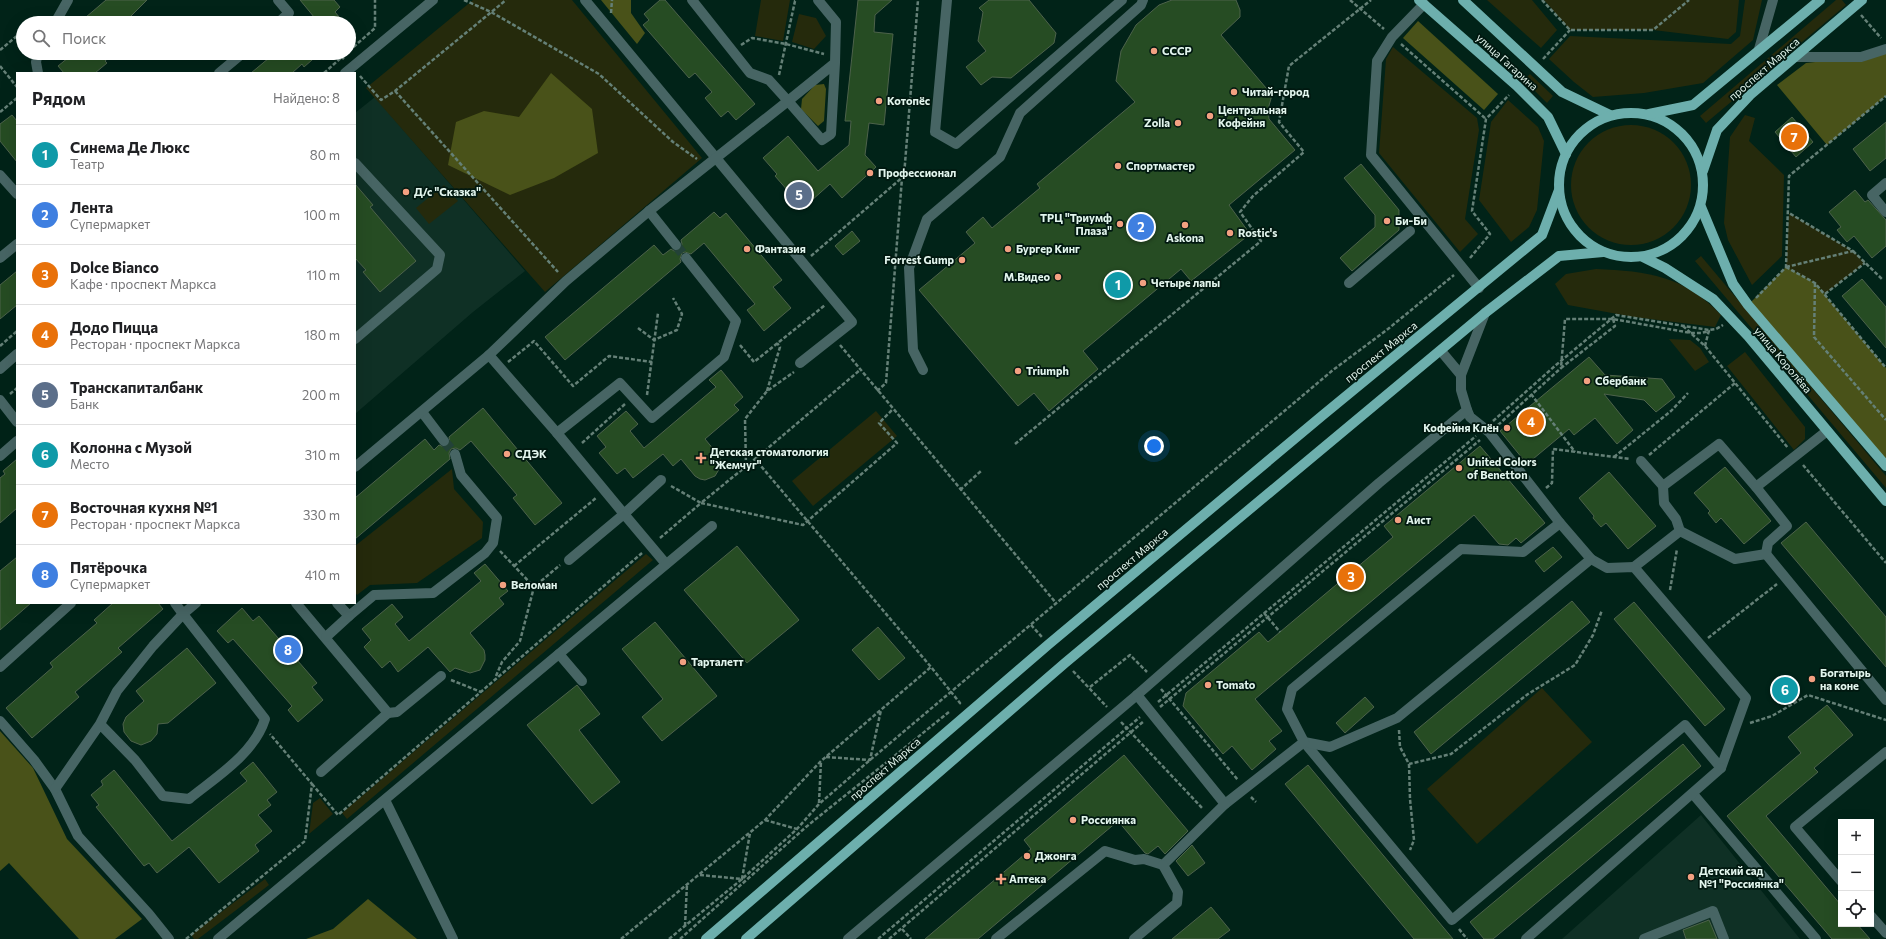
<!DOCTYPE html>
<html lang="ru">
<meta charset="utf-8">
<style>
body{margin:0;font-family:Commissioner,sans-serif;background:#f6f6f6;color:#202124}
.controls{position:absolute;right:12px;bottom:12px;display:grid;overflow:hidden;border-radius:0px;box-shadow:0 4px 16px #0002}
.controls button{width:36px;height:36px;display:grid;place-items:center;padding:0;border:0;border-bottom:1px solid #e0e0e0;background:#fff;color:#202124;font:20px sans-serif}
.you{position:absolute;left:1154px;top:446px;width:14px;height:14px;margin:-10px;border:3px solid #fff;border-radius:50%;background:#1a73e8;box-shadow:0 0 0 6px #1a73e833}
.badge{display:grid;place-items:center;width:26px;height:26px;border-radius:50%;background:#7f5a4e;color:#fff;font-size:13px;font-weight:700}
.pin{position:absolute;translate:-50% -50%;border:2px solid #fff;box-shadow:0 1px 4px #0006}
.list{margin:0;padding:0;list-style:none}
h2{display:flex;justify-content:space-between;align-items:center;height:52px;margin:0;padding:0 16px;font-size:17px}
h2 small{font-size:13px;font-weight:400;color:#757577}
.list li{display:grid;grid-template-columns:26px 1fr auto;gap:12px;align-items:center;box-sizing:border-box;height:60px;padding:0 16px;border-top:1px solid #e0e0e0}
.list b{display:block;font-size:15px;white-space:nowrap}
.list p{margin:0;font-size:13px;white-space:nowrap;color:#757577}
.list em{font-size:13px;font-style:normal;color:#757577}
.icon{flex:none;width:22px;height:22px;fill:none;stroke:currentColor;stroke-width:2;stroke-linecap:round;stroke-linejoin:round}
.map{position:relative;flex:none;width:1886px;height:939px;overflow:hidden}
.search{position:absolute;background:#fff;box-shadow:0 4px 16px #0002;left:16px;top:16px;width:340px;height:44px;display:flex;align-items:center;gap:10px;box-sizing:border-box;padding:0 14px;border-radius:22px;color:#757577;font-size:15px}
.panel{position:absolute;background:#fff;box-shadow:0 4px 16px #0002;left:16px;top:72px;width:340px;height:532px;border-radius:0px}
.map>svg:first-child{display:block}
</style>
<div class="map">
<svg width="1886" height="939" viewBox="0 0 1886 939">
<rect width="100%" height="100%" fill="#012318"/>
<g fill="#0f3025">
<path d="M375,97L525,271L473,312L355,414V113Z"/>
<path d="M1701,815L1800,939H1562Z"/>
</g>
<g fill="#252a0c">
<path d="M473,0H572L702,158L545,292L366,88Z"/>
<path d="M761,0H790L783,41L755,36Z"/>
<path d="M1487,0H1532L1557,30L1541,48Z"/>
<path d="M1544,0H1739L1736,32L1728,39L1653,30H1570Z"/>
<path d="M1745,0H1762L1753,40L1703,83L1644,93L1593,97L1574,82L1549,59L1570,36L1731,44L1740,36Z"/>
<path d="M1836,0H1842L1846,5L1706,123L1700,116Z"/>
<path d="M799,14L816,18L826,36L814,49L792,42Z"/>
<path d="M1393,47L1477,118L1479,130L1465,219L1478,234L1460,252L1379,153L1386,59Z"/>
<path d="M1530,74L1553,96L1547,103L1524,80Z"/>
<path d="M1508,100L1538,127L1544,141L1537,210L1529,227L1511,242L1479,200L1491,122Z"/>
<path d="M1745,115L1755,118L1749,141L1784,175L1782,256L1752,285L1728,240L1724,223L1730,137Z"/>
<circle cx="1631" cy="185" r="60"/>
<path d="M444,185L458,201L429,224L416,208Z"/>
<path d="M1789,213L1853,251L1865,263L1825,294L1815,283L1786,267Z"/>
<path d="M1701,256L1886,476V488L1695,261Z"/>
<path d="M1596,269C1648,271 1684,276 1721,315L1715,327L1634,317L1568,305L1555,284L1566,274Z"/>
<path d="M1669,339L1690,340L1700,348L1709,362L1695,371Z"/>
<path d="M1745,352L1805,427V439L1794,450L1727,366Z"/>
<path d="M876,411L897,436L813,506L792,481Z"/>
<path d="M452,469L454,489L483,522L482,538L417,583L370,585L357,595L355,592V546Z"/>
<path d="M646,554L653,560L347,819L342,813Z"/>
<path d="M1542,688L1592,742L1477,844L1427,789Z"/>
<path d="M320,798L333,814L309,834L313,803Z"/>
<path d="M265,879L269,885L198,939H194L191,935Z"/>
</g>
<g fill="#495219">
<path d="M601,0H631V13L645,33L637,44Z"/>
<path d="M1418,21L1498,94L1484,110L1403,38Z"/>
<path d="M1886,49V96L1827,145L1777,85L1806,63L1861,57Z"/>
<path d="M551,73L592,109L598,153L554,178L510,195L448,165L456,122L484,111L519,117Z"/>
<path d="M824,84L826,89L824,121L818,126L801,109L802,99L815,85Z"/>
<path d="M1786,267L1815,283L1886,368V466L1748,305Z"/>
<path d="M0,731L33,768L67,839L142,919L115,939H79L9,863L0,871Z"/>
<path d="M368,899L417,939H306L333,929Z"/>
</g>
<g fill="#264c23" stroke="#4d624b">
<path d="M106,0H147L124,23H79Z"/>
<path d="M300,0H334L340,7L335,12L344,23H319Z"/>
<path d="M660,0H665L755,104L736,120L728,111L721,117L705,98L712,92L695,73L689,78L643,25L649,20L644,14Z"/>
<path d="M858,0H892L875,15L874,32L893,34L884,125L869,123L865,155L876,167L842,198L830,184L811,201L803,192L795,199L775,176L777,174L763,158L788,136L818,171L849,145L851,121H845Z"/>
<path d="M989,0H1029L1056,33L1054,43L1011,78L992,77L981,85L966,67L986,51L978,41L983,12L979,8Z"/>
<path d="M1172,0H1236L1240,10V17L1221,35L1272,95L1268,109L1269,119L1295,150L1229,205L1250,234L1191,281L1181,269L1083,351L1098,369L1049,411L1034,393L1018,406L919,290L975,243L966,232L983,217L992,228L1040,188L1037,184L1135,102L1116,81L1121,51L1136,25L1159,5Z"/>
<path d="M74,53H114L105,61L107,63L95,73H64L58,66Z"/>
<path d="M275,53H320L304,67L302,64L292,73H251Z"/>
<path d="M12,115L17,121V162L0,141V124Z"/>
<path d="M1792,117L1813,142L1796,157L1775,132Z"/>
<path d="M1886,122V158L1870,171L1853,149Z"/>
<path d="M1361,164L1399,210V230L1352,271L1340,258L1375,227V215L1344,178Z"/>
<path d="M355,184L373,205L370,207L416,261L380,292L363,272L366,270L355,258Z"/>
<path d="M1855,190L1865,202L1868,200L1886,220V246L1872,258L1854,236L1847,242L1837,230L1841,227L1829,212Z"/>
<path d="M714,212L720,218L726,213L782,280L773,287L791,308L764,331L747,310L755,304L704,243L691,254L685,252L682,253L680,259L681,262L565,360L545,337L654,245L663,255L671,249L674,251L680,250L682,244L681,240Z"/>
<path d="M852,231L860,241L843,255L835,246Z"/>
<path d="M17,271V305L0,319V285Z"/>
<path d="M1862,279L1886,307V348L1842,296Z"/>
<path d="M1589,357L1605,375L1662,379L1675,397L1656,412L1644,400L1604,394L1633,430L1617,444L1595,418L1574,435L1569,429L1527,464L1500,431Z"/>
<path d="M721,370L743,397L734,405L739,410L705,439L719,456L721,461V466L715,476L705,480L700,479L695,476L681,459L673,466L663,454L633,478L625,468L617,474L599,453L606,447L597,436L626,411L638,424L630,431L644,448L716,387L709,380Z"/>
<path d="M483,408L562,503L535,525L513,498L517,495L471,441L460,450L456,448L451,449L449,453L450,459L355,539V498L425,439L434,450L439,445L444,447L448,446L450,443L449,437Z"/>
<path d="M1480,446L1545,523L1521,543L1516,538L1508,545L1499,544L1474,515L1255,699L1282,731L1269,741L1276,749L1252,770L1232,746L1223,754L1183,706L1186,693L1259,632L1268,642L1280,632L1393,537L1384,526Z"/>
<path d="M17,459V508L0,523V478L5,474L3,471Z"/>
<path d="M1725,467L1771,521L1744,544L1721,518L1716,523L1708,513L1710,511L1694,493Z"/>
<path d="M1609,472L1656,526L1628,549L1606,523L1601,527L1593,518L1594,516L1579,498Z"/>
<path d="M1806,522L1886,617V667L1781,543Z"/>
<path d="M737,546L799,620L747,663L684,590Z"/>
<path d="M1553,547L1562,557L1544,572L1535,561Z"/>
<path d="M17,557V603H31L0,630V571Z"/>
<path d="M485,564L508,591L499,598L504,604L470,633L484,650L485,655V660L480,670L470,673L455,668L450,672L428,647L398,672L390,661L382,668L364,647L371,640L362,629L392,604L403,617L395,624L409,641L481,581L474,573Z"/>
<path d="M1572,601L1590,622L1431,754L1414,732Z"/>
<path d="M1634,602L1725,709L1705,726L1614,619Z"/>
<path d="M113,603H158L163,609L118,648L122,652L75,692L79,697L32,738L6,708L53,667L50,663L97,623L94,620Z"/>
<path d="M242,608L253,621L259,616L317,683L312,687L323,700L298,722L288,710L292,706L233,639L228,643L217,631Z"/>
<path d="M655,622L717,696L662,741L642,717L663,699L622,649Z"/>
<path d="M878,627L905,658L879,680L852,650Z"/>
<path d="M187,648L216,683L168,723L158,724L157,734L151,741L141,745L131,741L124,732L123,724L126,717L144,701L136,691Z"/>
<path d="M577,685L600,714L579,730L620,782L592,804L527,725Z"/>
<path d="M1365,697L1374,707L1345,733L1336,723Z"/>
<path d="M1827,705L1853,735L1814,768L1818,772L1766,816L1841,905V924H1857L1870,939H1832L1727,816L1801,753L1788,737Z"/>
<path d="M1683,744L1701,766L1493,939H1484L1470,922Z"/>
<path d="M1124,755L1188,831L1165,854L1158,846L1148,854L1145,853L1118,821L978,939H925L1031,849L1024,840Z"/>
<path d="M253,762L277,792L267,800L271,805L258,815L272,831L255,845L259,851L219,883L189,847L157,873L149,863L144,866L96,807L99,805L91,795L103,785L101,781L114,770L172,841L247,781L240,773Z"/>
<path d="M1308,765L1453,939H1414L1285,784Z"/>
<path d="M1192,845L1205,863L1188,876L1176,861Z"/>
<path d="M1211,907L1230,930L1218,939H1172Z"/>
<path d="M1709,920L1717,939H1686L1683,930Z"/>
</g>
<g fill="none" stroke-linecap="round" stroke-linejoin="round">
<g stroke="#234238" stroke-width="10" stroke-dasharray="10 5" stroke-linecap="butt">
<path d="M676,245L686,258"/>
<path d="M444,441L455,454"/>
</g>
<g stroke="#658077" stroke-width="2.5" stroke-dasharray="4 2" stroke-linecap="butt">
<path d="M464,0L491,12L599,74L673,142L697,159"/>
<path d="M1350,0L1384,29"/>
<path d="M1542,0L1570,30H1653L1689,0"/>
<path d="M611,13L612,0"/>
<path d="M1861,15L1881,38"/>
<path d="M1401,44L1486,119"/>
<path d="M741,45L752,38L786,44L824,54"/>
<path d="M0,50L23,31"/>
<path d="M349,51L375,28V0"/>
<path d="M344,59L342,57L347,53"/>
<path d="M1543,59L1570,30"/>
<path d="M0,66L17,87"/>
<path d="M324,73L342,57"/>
<path d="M779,75L795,1L797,0"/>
<path d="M360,76L381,100L395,91L506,0"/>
<path d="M395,91L558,272"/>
<path d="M0,112L17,98"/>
<path d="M1853,251L1882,279"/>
<path d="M811,256L904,176L918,0"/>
<path d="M1470,258L1490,234L1472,211L1486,119L1509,95"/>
<path d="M1786,267L1815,283L1886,368"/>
<path d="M1786,267L1853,251L1789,213"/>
<path d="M1815,283L1814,337L1886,420"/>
<path d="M1825,294L1865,263"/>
<path d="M1756,298L1786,267L1789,176L1886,96"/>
<path d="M1613,319L1615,326L1561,368L1565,319H1613L1691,333H1701L1710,331"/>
<path d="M1683,326L1705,346L1788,448"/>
<path d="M638,328L654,340L677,330L682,314L673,298"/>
<path d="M740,345L754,362L825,305"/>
<path d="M840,345L1056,603"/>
<path d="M0,346L17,331"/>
<path d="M1705,346L1709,330"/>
<path d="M508,362L534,341L573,386L609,356L652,362"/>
<path d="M767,391L780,347L777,343"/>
<path d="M877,391L886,383L902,178"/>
<path d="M10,394L17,388"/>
<path d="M1531,394L1575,452"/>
<path d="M647,395L658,313"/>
<path d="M1493,421L1556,365L1616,315L1709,330L1716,329L1723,325"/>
<path d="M1498,425L1561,368"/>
<path d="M582,443L625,404"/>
<path d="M1015,444L1261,241L1240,212L1253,196L1304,152L1279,122L1289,66L1371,0"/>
<path d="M1649,455L1735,383"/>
<path d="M1614,457L1671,411L1688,393"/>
<path d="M755,459L860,370"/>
<path d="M1803,465L1886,563"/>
<path d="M746,466L745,419L767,391L794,372"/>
<path d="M671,486L701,503L755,459L931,667L960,703L959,704"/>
<path d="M1546,488L1552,483L1553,449L1630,459"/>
<path d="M960,490L981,471"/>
<path d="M660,538L701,503L803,525L897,443L879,423L893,409"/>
<path d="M500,551L534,587"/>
<path d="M514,566L596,498"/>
<path d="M1670,590L1677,549"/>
<path d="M1264,613L1280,632"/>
<path d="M1031,625L1042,637"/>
<path d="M1708,638L1777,584"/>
<path d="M1073,671L1107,707"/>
<path d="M496,676L502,662L520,641L534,587L560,565"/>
<path d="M451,680L481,692"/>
<path d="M1090,687L1130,655L1147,672"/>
<path d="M1161,689L1238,780"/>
<path d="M1158,702L1476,436"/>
<path d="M1160,707L1480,440"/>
<path d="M1121,722L1203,809"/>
<path d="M1750,723L1772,716L1808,695L1886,720"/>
<path d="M1399,730L1400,747L1409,764L1451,754L1528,694L1575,665L1593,635L1602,610"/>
<path d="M826,757L870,760L881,710"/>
<path d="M1409,764L1410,799L1414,840L1410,850"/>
<path d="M312,784L338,815L642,553"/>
<path d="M1251,797L1256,802"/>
<path d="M819,803L821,761"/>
<path d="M765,820L797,829"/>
<path d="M700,875L742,879L750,833"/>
<path d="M685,926L687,884"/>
<path d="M902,929L911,939"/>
<path d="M1459,929L1467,939"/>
<path d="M186,939L305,841L312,784L270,734"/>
<path d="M621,939L765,820L821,761L931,667"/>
<path d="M669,939L742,879L797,829L819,804L870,760L1333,370L1388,329L1454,275"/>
<path d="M680,939L806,827L949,712"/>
<path d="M878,939L1140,717"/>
<path d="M889,939L1144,721"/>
</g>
<g stroke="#476564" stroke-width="10">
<path d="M278,0L289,13L278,23"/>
<path d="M585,0L852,322L800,363"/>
<path d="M818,0L836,22L835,63L788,101L822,140L831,134L835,63"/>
<path d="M947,0L935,132L956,144L1122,0"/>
<path d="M1424,4L1392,37L1377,61L1371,155L1479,288"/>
<path d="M55,23L68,0"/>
<path d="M1759,49L1773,0"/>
<path d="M1796,57H1861L1886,49"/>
<path d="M38,73L36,62L38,53"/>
<path d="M219,73L243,53"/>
<path d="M345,73L433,0"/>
<path d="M355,163L440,255L437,269L355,339"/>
<path d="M0,175L17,194"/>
<path d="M1886,183L1872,195L1886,212"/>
<path d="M649,211L676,245"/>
<path d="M0,258L17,244"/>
<path d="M1349,283L1410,231"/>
<path d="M1441,351L1461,375"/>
<path d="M489,355L557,433"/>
<path d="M0,369L17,354"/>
<path d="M923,370L913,350L909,268L927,219L1000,157L1020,113L1141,5L1143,0"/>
<path d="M0,400L17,422"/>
<path d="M422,412L444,441"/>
<path d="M0,456L17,441"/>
<path d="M1641,461L1663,486"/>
<path d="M355,467L489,355L566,281L649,211L788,101L769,80L750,73L692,0"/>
<path d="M661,480L624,514L557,433L620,383L652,418L724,357L736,321L686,258"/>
<path d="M1680,531L1676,519L1664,503L1663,486L1719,444L1756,487"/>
<path d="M1766,554L1768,543L1787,526L1756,487L1827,431"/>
<path d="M569,560L624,514L666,564"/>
<path d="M1634,567L1680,531L1735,559L1766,554L1886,700"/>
<path d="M175,603L183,614L196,603"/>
<path d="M296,603L388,713L397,712L441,676"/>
<path d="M337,603L349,616L374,595L433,593L485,553L493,543L497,518L461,475L455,454"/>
<path d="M326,637L349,616"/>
<path d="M559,654L582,681"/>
<path d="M0,667L71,603"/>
<path d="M0,721L34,760L55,789L78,836L149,914L169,939"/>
<path d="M1304,742L1452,920L1685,725L1721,768L1746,698L1634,567L1607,568L1591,559L1560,523L1489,432L1470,417L1467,410"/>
<path d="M1304,742L1330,747L1397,718L1591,559"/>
<path d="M321,772L388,713"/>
<path d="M55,789L100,724L117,691L153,646L183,614L265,719C254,754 216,777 189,799L163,796L135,760L100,724"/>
<path d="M1693,794L1816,939"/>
<path d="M385,800L453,939"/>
<path d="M1225,804L1304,742L1287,709L1292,689L1461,549L1523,552L1560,523"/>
<path d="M1841,881L1795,827L1886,752"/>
<path d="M1871,916L1886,933"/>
<path d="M218,939L712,526"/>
<path d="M848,939L1137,695L1379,483L1467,410L1461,390V375L1485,313"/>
<path d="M996,939L1105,851L1135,860L1144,859L1163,865L1225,804L1137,695"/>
<path d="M1134,939L1177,903L1178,892L1163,865"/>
<path d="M1526,939L1721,768"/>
<path d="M1644,939L1713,911L1724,939"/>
</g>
<g stroke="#6dafad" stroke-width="10">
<path d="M1419,0L1517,86L1548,117L1566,154"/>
<path d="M1463,0L1562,92L1610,115"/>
<circle cx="1631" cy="185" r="72"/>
<path d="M1649,114L1693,105L1820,0"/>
<path d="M1703,171L1717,130L1750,95L1862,0"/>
<path d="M1701,207L1733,284L1748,305L1886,466"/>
<path d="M1643,257L1665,268L1713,299L1748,336L1886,501"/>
<path d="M706,939L1049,644L1323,415L1542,235L1559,190"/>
<path d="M746,939L1065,663L1485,313L1559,256L1603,252"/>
</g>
</g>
<g fill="#f3a081" stroke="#011810" stroke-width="1.5">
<circle cx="1154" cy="51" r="4"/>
<circle cx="1234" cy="92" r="4"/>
<circle cx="879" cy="101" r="4"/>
<circle cx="1210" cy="116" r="4"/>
<circle cx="1178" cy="123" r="4"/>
<circle cx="1118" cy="166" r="4"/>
<circle cx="870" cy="173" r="4"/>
<circle cx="406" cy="192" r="4"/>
<circle cx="1387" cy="221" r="4"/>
<circle cx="1120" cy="224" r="4"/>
<circle cx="1185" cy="225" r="4"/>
<circle cx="1230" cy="233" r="4"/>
<circle cx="747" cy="249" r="4"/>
<circle cx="1008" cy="249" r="4"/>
<circle cx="962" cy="260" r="4"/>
<circle cx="1058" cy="277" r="4"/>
<circle cx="1143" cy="283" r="4"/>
<circle cx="1018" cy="371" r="4"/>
<circle cx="1587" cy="381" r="4"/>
<circle cx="1507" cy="428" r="4"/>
<circle cx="507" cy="454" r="4"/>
<path d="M699 452h4v4h4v4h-4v4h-4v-4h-4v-4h4z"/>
<circle cx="1459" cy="468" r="4"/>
<circle cx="1398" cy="520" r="4"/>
<circle cx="503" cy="585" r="4"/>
<circle cx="683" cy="662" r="4"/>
<circle cx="1812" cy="679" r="4"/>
<circle cx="1208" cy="685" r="4"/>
<circle cx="1073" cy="820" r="4"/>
<circle cx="1027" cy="856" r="4"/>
<circle cx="1691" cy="877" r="4"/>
<path d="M999 873h4v4h4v4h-4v4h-4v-4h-4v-4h4z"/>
</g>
<g text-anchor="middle" stroke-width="3.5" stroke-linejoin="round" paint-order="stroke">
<g font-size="11" font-weight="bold" fill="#e2f5ed" stroke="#011810" text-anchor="start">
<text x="1162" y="55">СССР</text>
<text x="1242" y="96">Читай-город</text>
<text x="887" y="105">Котопёс</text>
<text x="1218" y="114">Центральная<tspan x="1218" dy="13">Кофейня</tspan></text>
<text x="1170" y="127" text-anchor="end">Zolla</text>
<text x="1126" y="170">Спортмастер</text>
<text x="878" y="177">Профессионал</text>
<text x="414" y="196">Д/с "Сказка"</text>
<text x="1112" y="222" text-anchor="end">ТРЦ "Триумф<tspan x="1112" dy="13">Плаза"</tspan></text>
<text x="1395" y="225">Би-Би</text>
<text x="1238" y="237">Rostic's</text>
<text x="1185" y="242" text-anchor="middle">Askona</text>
<text x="755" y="253">Фантазия</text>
<text x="1016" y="253">Бургер Кинг</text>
<text x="954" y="264" text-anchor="end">Forrest Gump</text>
<text x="1050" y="281" text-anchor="end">М.Видео</text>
<text x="1151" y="287">Четыре лапы</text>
<text x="1026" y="375">Triumph</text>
<text x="1595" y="385">Сбербанк</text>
<text x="1499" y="432" text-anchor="end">Кофейня Клён</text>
<text x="710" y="456">Детская стоматология<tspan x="710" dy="13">"Жемчуг"</tspan></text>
<text x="515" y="458">СДЭК</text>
<text x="1467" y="466">United Colors<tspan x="1467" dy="13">of Benetton</tspan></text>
<text x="1406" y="524">Аист</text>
<text x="511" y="589">Веломан</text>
<text x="691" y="666">Тарталетт</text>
<text x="1820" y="677">Богатырь<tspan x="1820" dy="13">на коне</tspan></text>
<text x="1216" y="689">Tomato</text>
<text x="1081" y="824">Россиянка</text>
<text x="1035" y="860">Джонга</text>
<text x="1699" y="875">Детский сад<tspan x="1699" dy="13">№1 "Россиянка"</tspan></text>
<text x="1009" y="883">Аптека</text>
</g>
<g font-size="11" fill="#e2f5ed" stroke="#011810">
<text transform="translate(1507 62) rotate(42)" y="4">улица Гагарина</text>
<text transform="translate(1764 69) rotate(-41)" y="4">проспект Маркса</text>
<text transform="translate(1381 352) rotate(-39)" y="4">проспект Маркса</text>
<text transform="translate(1783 360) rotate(50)" y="4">улица Королёва</text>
<text transform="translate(1132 559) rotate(-40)" y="4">проспект Маркса</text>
<text transform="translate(885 769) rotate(-41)" y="4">проспект Маркса</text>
</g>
</g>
</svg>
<div class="controls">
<button>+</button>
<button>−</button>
<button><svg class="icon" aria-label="locate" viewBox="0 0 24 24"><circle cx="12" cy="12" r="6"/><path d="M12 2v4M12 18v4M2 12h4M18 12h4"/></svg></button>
</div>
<div class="you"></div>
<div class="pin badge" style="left:1118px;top:285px;background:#0f9aa8">1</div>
<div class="pin badge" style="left:1141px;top:227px;background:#3f7fe0">2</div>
<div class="pin badge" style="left:1351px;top:577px;background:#e8710a">3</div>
<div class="pin badge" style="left:1531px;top:422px;background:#e8710a">4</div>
<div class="pin badge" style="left:799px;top:195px;background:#5c6f8a">5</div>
<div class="pin badge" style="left:1785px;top:690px;background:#0f9aa8">6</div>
<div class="pin badge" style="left:1794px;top:137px;background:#e8710a">7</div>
<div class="pin badge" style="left:288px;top:650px;background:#3f7fe0">8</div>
<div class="search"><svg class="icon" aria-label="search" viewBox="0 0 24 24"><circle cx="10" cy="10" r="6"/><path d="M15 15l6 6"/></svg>Поиск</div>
<section class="panel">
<h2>Рядом<small>Найдено: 8</small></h2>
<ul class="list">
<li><span class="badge" style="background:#0f9aa8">1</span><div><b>Синема Де Люкс</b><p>Театр</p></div><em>80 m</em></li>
<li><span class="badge" style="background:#3f7fe0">2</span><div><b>Лента</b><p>Супермаркет</p></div><em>100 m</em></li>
<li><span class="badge" style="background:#e8710a">3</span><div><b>Dolce Bianco</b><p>Кафе · проспект Маркса</p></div><em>110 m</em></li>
<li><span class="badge" style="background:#e8710a">4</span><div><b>Додо Пицца</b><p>Ресторан · проспект Маркса</p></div><em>180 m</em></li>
<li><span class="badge" style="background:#5c6f8a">5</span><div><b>Транскапиталбанк</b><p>Банк</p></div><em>200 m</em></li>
<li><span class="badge" style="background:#0f9aa8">6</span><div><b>Колонна с Музой</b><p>Место</p></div><em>310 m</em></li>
<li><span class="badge" style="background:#e8710a">7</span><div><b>Восточная кухня №1</b><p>Ресторан · проспект Маркса</p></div><em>330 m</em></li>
<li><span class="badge" style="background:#3f7fe0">8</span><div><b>Пятёрочка</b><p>Супермаркет</p></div><em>410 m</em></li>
</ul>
</section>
</div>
